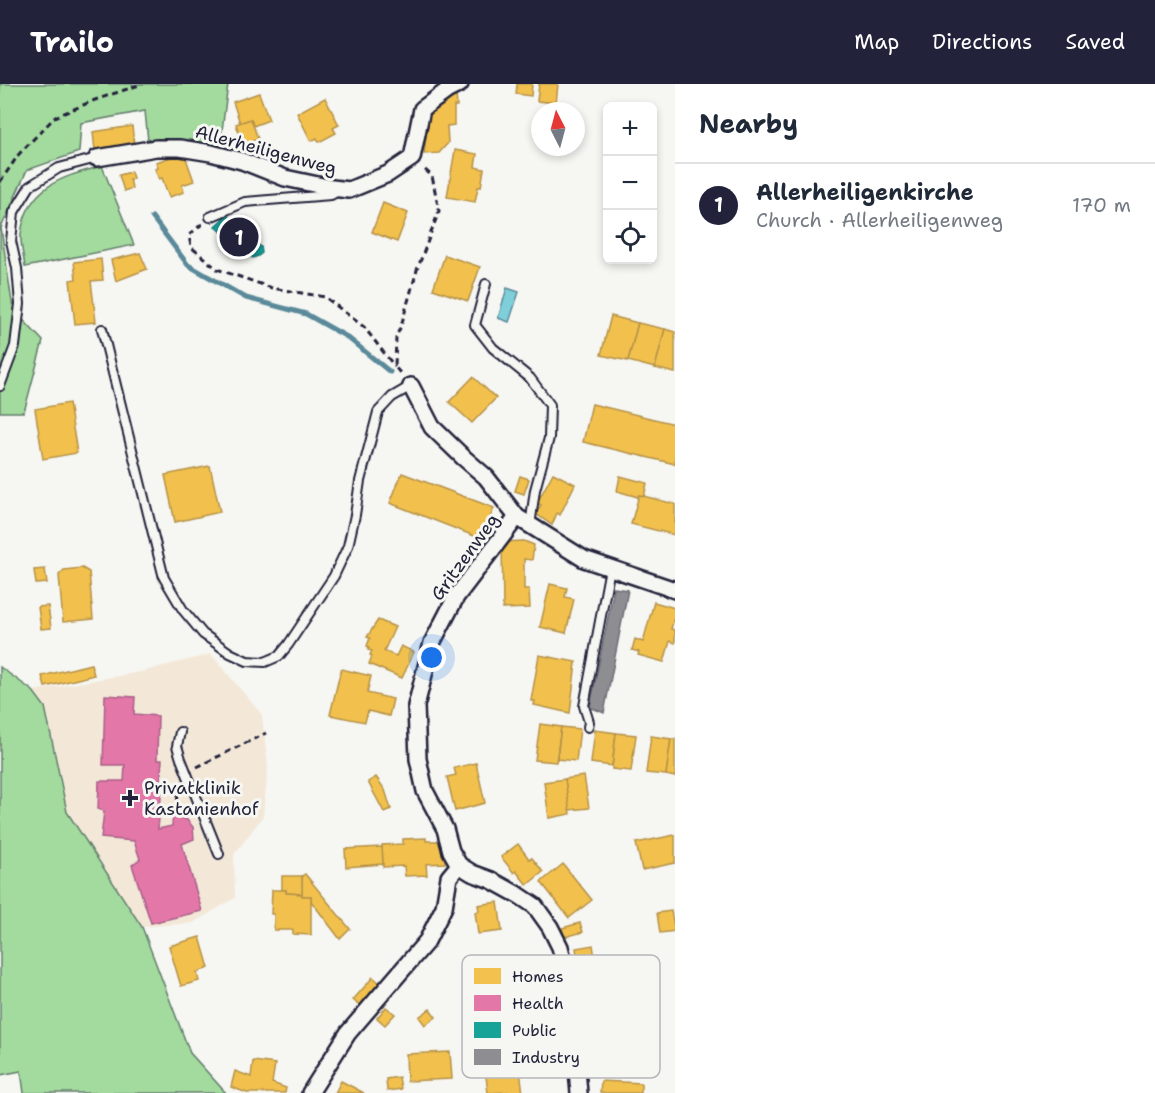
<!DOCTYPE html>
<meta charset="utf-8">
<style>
body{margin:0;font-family:"Shantell Sans",sans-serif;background:#f6f6f7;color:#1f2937}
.controls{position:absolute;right:18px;top:18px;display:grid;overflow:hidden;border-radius:9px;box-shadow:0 3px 9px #0003}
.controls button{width:54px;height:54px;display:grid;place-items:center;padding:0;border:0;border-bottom:2px solid #e0e1e3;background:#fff;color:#1f2937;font:30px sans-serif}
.compass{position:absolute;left:531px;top:18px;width:54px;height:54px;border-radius:50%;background:#fff;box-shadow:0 3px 9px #0003;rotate:354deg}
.you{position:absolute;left:432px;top:574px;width:21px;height:21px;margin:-15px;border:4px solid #fff;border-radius:50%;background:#1a73e8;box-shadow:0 0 0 9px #1a73e833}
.badge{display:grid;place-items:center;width:39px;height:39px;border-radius:50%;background:#22223b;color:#fff;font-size:20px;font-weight:700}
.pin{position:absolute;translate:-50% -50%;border:3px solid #fff;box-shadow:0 2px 6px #0006}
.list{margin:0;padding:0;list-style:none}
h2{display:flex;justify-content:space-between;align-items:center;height:78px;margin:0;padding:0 24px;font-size:26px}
h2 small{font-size:20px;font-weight:400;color:#747a83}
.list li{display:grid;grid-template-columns:39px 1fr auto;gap:18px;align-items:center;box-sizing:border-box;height:84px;padding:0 24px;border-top:2px solid #e0e1e3}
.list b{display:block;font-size:22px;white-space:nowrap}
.list p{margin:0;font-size:20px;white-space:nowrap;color:#747a83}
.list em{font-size:20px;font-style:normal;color:#747a83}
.icon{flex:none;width:33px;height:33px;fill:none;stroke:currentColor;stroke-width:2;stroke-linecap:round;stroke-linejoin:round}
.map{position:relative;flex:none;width:675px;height:1009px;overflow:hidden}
header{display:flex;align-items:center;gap:36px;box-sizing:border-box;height:84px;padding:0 30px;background:#22223b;color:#fff}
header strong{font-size:28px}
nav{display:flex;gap:33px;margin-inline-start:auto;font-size:21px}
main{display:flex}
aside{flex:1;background:#fff}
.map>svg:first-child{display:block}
</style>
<header>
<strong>Trailo</strong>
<nav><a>Map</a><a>Directions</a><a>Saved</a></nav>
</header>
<main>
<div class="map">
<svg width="675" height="1009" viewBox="0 0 675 1009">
<rect width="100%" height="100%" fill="#f6f6f2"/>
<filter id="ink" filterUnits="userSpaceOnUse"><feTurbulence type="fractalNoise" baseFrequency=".0167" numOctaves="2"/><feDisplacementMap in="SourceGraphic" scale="12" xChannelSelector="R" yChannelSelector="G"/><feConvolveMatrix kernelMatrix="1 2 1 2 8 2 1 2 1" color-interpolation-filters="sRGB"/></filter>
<g filter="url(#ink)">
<path fill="#f3e8d8" d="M211,570L262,631L268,684L263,732L234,771L235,814L193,839L142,843L67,728L45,623L33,607L140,588Z"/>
<g fill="#a3da9e" stroke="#627e6c" stroke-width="1.5">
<path d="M0,0H228L220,62L148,57L145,27L81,39L79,68L27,86L1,144L13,225L43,257L24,328H0Z"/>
<path d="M102,82L134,161L25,183C24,173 20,160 21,150C27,102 62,93 102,82Z"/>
<path d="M0,583L33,607L45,623L67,728L142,843L190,969L226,1009H24L21,987L0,991Z"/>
</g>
<path fill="#7fcfda" stroke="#5a8a9a" stroke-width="1.5" d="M507,204L519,208L509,238L498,234Z"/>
<g fill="#f2c14e" stroke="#b49148" stroke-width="1.5">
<path d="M517,0H532L531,12L516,10Z"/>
<path d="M539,0H558L556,19L537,17Z"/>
<path d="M259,9L269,36L253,42L251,35L240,39L233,18Z"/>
<path d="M450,11H456L457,22H454V41L447,42L448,59L439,69L424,70L429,27Z"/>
<path d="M325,14L339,41L333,44L336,49L319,58L317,54L311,57L297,29Z"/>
<path d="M251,35L258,55L243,60L236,40Z"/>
<path d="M132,42L134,61L95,67L93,48Z"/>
<path d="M455,66L477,70L475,83L484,85L481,103H478L475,118L447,113Z"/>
<path d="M184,69L194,97L182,101L184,108L169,113L162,94L159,95L155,85L158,84L156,78Z"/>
<path d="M131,88L133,94L130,95L132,104L124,107L119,91Z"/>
<path d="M383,119L408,129L397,158L372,148Z"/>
<path d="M140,169L147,185L116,197L111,176Z"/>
<path d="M445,171L480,183L468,217L433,205Z"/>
<path d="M101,175L103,196L91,197L96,238L75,240L70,196L76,195L74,178Z"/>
<path d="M611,232L638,239L628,277L601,271Z"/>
<path d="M638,239L665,245L655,284L628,277Z"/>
<path d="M665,245L675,248V289L655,284Z"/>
<path d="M473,293L496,314L472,339L449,318Z"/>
<path d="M69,319L77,369L43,375L35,325Z"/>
<path d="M592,320L675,340V380L583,358Z"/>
<path d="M210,382L220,428L175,438L165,391Z"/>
<path d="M402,389L494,424L482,455L390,419Z"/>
<path d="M553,389L575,400L560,431L557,429L552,441L536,430L541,421L537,419Z"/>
<path d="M520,392L529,395L524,410L515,407Z"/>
<path d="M620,392L647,399L644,413L639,411L638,413L617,407Z"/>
<path d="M639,411L675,420V451L631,440Z"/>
<path d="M524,457L534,461L532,476L524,475V505H529L530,524L503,525L502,458Z"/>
<path d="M82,484L89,488L93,535L63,538L59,491L64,486Z"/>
<path d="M45,485L47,499L36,500L34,486Z"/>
<path d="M550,500L567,504L565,513L574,515L566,549L540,543Z"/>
<path d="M654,518L675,524V530L671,545L675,546V559L670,557L664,578L638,571L639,568L632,566L635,555L643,558Z"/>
<path d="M48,522L51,544L41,545L38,523Z"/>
<path d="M378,536L395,543L384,567L396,572L401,562L414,568L402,594L369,580L372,572L370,571L372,567L368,566L369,563L367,562L370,554L367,553Z"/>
<path d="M539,571L576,578L570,629L534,621L535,617H531Z"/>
<path d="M91,580L94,591L45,603L42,592Z"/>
<path d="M341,585L371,592L367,609L393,615L389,632L368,627L365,638L330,631Z"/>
<path d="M540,640L561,643L556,678L535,676Z"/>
<path d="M561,643L580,645L576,677L557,675Z"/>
<path d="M595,646L616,649L612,682L591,679Z"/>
<path d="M616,649L636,651L631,687L612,685Z"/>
<path d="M651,652L671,655L666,691L646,689Z"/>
<path d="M671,655H675V693L666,691Z"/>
<path d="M476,679L485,719L455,727L447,693L456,691L454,684Z"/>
<path d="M584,692L589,724L569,726L565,695Z"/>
<path d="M376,693L385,706L391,725L384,728L368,698Z"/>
<path d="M565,695L570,730L549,734L544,698Z"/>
<path d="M675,751V779L642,786L636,759Z"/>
<path d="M426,754V757H444L445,779L426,780L427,791L405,792L404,782L383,783L382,761L403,760V755Z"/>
<path d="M518,760L529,775L532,774L543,788L527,801L516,787L514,789L501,773Z"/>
<path d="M382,763L383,780L346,783L345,765Z"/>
<path d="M563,780L592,816L569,834L541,798Z"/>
<path d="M305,790L350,845L340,855L311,817V812H302V792Z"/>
<path d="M282,792H302V810L286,809V806H282Z"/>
<path d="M272,806H286V809L302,810V812H311V851L293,850V846H274V830H271Z"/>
<path d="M498,818L502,847L478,850L475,828L479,827L478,821Z"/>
<path d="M671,827L675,847L660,849L657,829Z"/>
<path d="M580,839L583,848L564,853L562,844Z"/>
<path d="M200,853L209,884L197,888L199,897L181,902L169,862Z"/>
<path d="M593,861L595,874L578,877L576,864Z"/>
<path d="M373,893L381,900L361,923L353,916Z"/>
<path d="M386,923L395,930L385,941L377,934Z"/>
<path d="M430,925L436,933L425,941L419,933Z"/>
<path d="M450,968L452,995L407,997L406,970Z"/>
<path d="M518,972L523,1009H508V1008L488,1009L484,976Z"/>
<path d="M253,977L275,980L272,999L286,1004L285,1009H247L231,1003L235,987L251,993Z"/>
<path d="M399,993L401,1005L387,1007L386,995Z"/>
<path d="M341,997L364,1009H335Z"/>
<path d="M601,997L641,999V1009H600Z"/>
</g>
<path fill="#e377a8" stroke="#a95e87" stroke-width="1.5" d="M105,611L135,613L134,630L158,632L157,676H162L160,702L162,703L158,745L172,742L173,727H180V734L186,735L193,743L194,755L182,760L202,827L151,839L132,781L140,775L134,757L101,754L104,727L98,725L99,697H124L125,681H103Z"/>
<path fill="#17a398" stroke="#1a7c7c" stroke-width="1.5" d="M227,131L238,142L243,138L253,147L249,151L261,163L262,169L258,172L253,174L239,164L234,167L224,158L229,154L215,142Z"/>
<path fill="#8d8d92" stroke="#6d6d78" stroke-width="1.5" d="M614,504L628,506L604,629L590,623Z"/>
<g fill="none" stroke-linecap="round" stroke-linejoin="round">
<path stroke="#5a8a9a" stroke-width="5" d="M152,133L188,181L246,214L306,230L347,253L390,288"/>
<defs>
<g id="service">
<path d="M210,133L245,118L331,111L338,107"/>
<path d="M486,200L475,241L493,264L530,294L550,321L549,354L535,406L530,442"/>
<path d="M102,245L164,494L183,526L203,550L230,569L247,577L265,578L279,572L288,561L334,492L348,462L355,431L360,397L378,328L392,313L411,302"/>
<path d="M0,302L15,262L20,220L17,184L11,157L14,128L30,102L59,84L97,74"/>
<path d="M588,643L589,638L584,622L610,484"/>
<path d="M180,648L177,662L181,675L219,770"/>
</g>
<g id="minor">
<path d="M97,74L156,64H180L211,69L242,77L285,94L332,104L349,106L388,90L412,74L422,25L448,6L460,0"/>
<path d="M411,302L432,343L464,374L486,393L517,433L584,475L675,506"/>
<path d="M517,433L456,513L432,559L416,622L418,675L425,707L445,745L451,767L459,781L472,789L491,796L520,812L535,822L550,843L560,863L570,902L579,1009"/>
<path d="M310,1009L348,949L427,857L444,823L449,793L459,781"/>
</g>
</defs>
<use href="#service" stroke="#22223b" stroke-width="12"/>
<use href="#minor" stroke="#22223b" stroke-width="20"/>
<g stroke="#22223b" stroke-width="3" stroke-dasharray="6 4.5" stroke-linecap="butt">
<path d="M0,98L19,70L55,33L95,16L142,0"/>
<path d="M202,140L189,151L191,163L217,185L272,204L325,213L364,243L395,283"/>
<path d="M400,289L395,283L396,253L401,242L417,186L439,127L432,92L424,85"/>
<path d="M197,683L266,649"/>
<path d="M177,727L178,705"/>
</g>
<use href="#service" stroke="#f6f6f2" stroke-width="8"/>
<use href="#minor" stroke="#f6f6f2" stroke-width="15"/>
</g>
</g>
<path fill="#22223b" stroke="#f6f6f2" stroke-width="2" d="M127 705h6v6h6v6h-6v6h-6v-6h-6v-6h6z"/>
<g text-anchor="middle" stroke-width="6" stroke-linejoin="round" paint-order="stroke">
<g font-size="18" fill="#22223b" stroke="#f6f6f2">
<text transform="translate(266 66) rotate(15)" y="6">Allerheiligenweg</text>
<text transform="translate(465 473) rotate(-54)" y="6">Gritzenweg</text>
</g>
<g font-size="18" fill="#22223b" stroke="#f6f6f2" text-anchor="start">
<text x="144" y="710">Privatklinik<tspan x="144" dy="21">Kastanienhof</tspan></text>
</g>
</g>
<rect x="462" y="871" width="198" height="123" rx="9" fill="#f6f6f2" stroke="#b6b6bb" stroke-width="1.5"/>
<rect x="474" y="884" width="27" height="16" fill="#f2c14e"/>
<rect x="474" y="911" width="27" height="16" fill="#e377a8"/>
<rect x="474" y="938" width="27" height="16" fill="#17a398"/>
<rect x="474" y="965" width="27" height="16" fill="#8d8d92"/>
<g font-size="16" fill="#22223b">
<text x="512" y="898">Homes</text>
<text x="512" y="925">Health</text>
<text x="512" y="952">Public</text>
<text x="512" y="979">Industry</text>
</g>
</svg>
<div class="controls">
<button>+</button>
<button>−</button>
<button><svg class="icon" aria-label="locate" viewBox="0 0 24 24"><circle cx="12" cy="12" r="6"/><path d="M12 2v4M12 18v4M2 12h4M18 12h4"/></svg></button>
</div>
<svg class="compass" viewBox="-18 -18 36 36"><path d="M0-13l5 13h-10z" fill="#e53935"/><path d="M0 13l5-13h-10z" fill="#747a83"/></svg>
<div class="you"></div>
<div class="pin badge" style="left:239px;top:153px">1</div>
</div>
<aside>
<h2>Nearby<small></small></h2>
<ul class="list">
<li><span class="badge">1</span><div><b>Allerheiligenkirche</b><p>Church · Allerheiligenweg</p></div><em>170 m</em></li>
</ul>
</aside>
</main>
